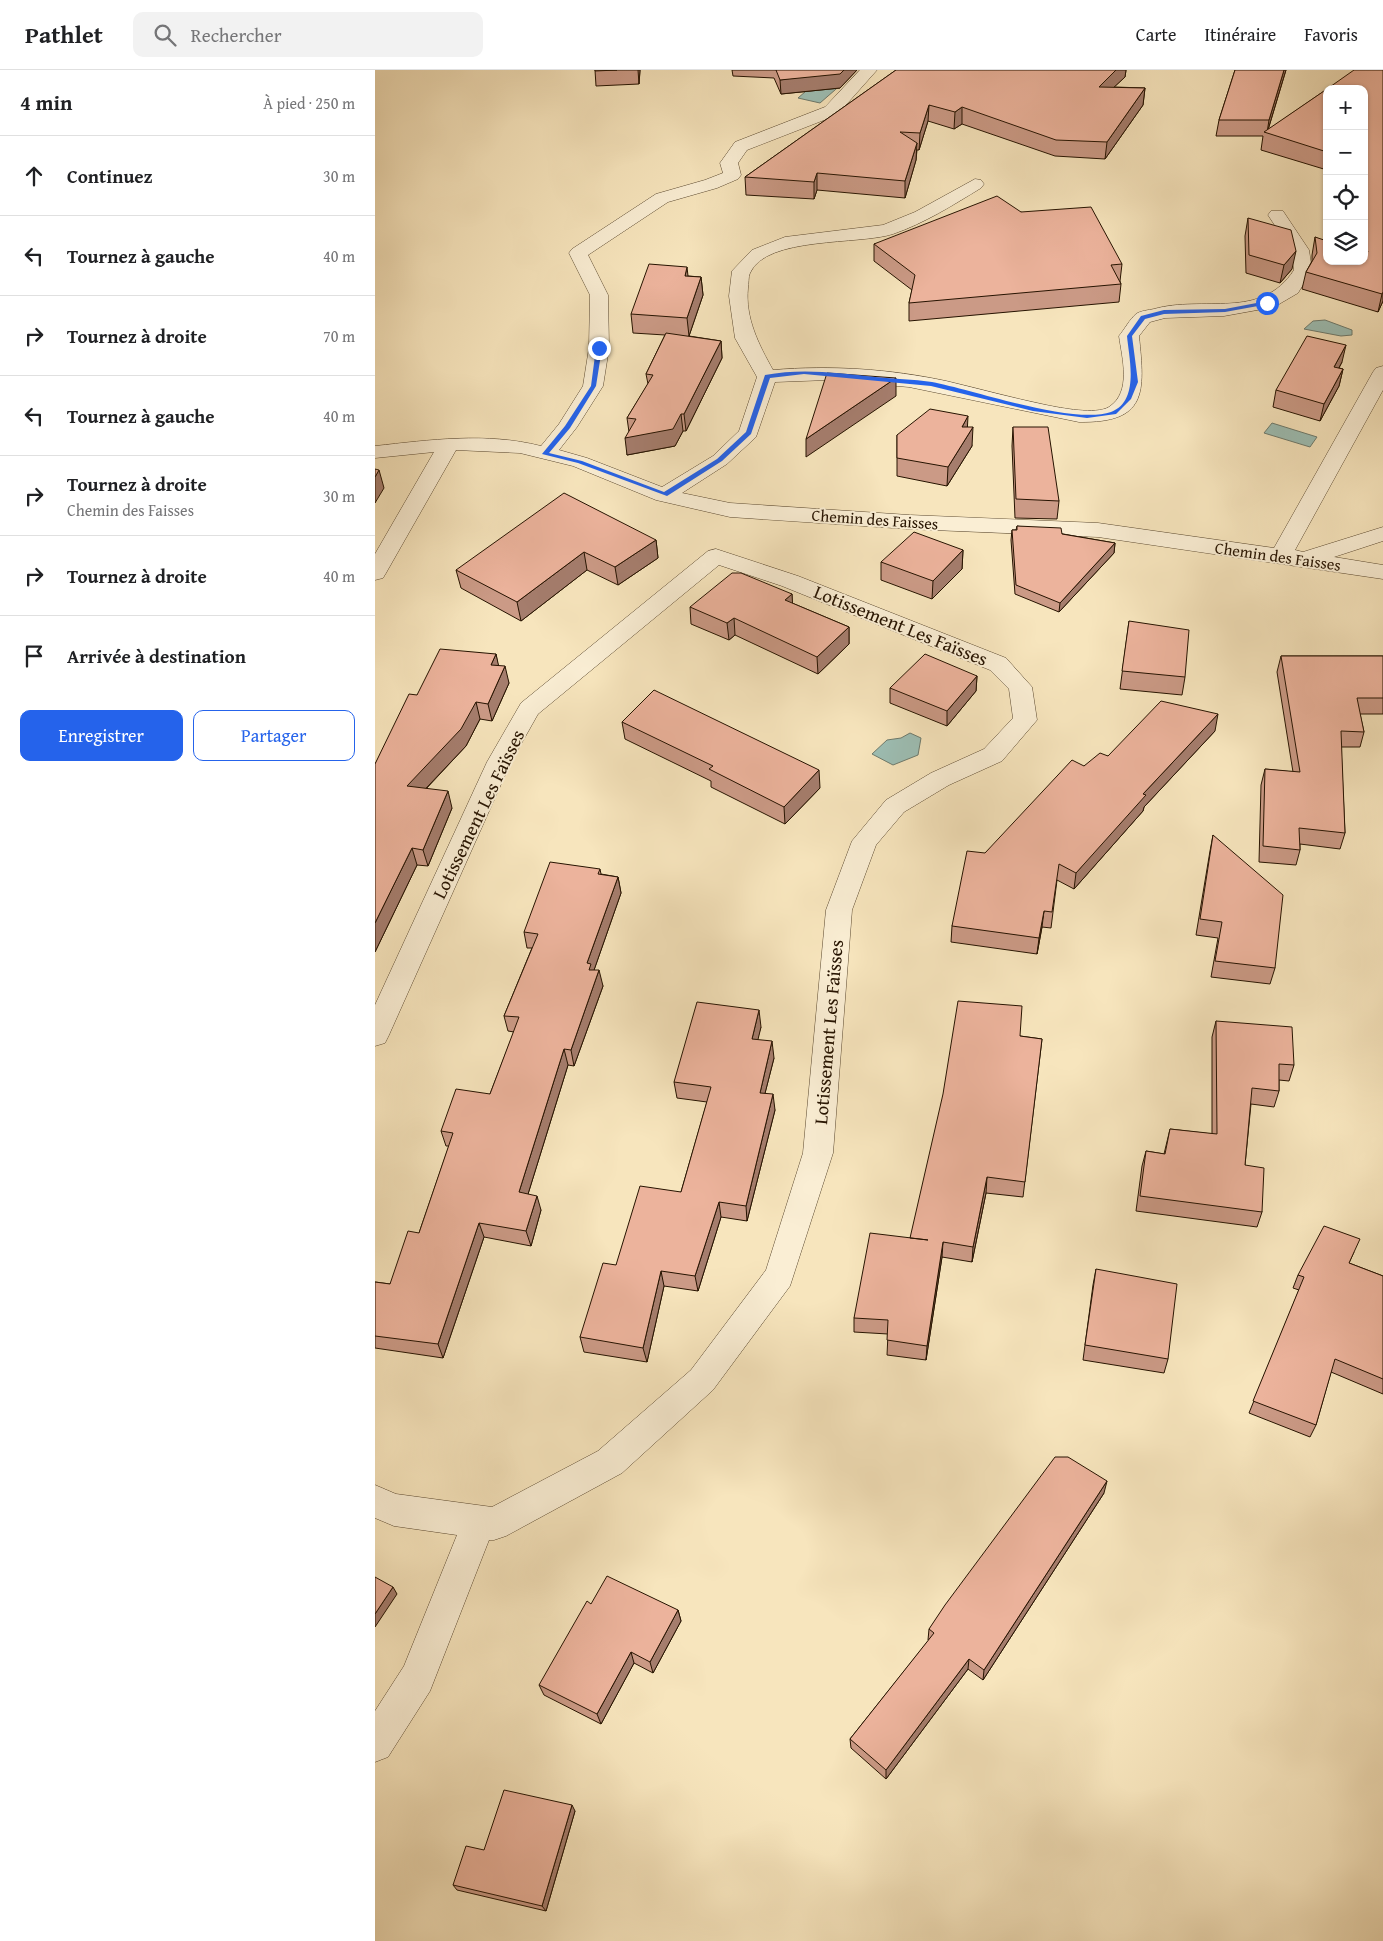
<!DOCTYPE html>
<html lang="fr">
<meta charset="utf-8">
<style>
body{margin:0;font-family:"Gentium Book Plus",serif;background:#f2f2f2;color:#202124}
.controls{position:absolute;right:15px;top:15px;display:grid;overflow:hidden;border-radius:10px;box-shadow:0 1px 4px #0004}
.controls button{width:45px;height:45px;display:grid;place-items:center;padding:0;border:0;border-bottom:1px solid #e0e0e0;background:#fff;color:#202124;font:25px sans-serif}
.stop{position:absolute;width:15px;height:15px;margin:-11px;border:4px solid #2563eb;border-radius:50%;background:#fff}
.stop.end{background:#2563eb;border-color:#fff;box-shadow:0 1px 5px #0008}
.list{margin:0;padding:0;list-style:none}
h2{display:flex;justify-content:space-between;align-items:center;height:65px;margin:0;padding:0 20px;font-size:21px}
h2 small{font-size:16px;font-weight:400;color:#757577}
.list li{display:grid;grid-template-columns:32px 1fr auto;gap:15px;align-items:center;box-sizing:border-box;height:80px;padding:0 20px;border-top:1px solid #e0e0e0}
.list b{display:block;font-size:19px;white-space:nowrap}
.list p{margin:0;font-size:16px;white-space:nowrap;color:#757577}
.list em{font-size:16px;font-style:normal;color:#757577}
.actions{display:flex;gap:10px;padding:15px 20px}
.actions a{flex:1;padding:11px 0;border:1px solid #2563eb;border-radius:10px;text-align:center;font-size:18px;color:#2563eb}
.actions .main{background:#2563eb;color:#fff}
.icon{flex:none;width:28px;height:28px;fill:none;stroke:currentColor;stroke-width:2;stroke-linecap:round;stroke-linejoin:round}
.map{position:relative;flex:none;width:1008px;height:1871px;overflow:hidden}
header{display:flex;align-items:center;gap:30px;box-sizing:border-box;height:70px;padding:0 25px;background:#fff;border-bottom:1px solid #e0e0e0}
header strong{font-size:24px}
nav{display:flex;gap:28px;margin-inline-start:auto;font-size:18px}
.search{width:350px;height:45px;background:#f2f2f2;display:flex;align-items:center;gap:12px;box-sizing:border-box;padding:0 18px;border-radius:10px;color:#757577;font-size:19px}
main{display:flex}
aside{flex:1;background:#fff}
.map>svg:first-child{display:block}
</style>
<header>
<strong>Pathlet</strong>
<div class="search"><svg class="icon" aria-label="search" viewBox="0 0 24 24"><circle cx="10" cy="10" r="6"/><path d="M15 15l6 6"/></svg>Rechercher</div>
<nav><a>Carte</a><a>Itinéraire</a><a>Favoris</a></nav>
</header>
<main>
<aside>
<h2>4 min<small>À pied · 250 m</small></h2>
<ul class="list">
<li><svg class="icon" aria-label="ahead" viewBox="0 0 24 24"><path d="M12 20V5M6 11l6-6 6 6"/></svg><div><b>Continuez</b></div><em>30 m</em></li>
<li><svg class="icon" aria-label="left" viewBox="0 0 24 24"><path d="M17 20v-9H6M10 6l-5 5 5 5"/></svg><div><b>Tournez à gauche</b></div><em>40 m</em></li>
<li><svg class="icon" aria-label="right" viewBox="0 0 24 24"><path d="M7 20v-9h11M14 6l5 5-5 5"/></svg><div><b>Tournez à droite</b></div><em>70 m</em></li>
<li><svg class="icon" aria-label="left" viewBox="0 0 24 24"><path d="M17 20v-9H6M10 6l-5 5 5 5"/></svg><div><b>Tournez à gauche</b></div><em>40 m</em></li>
<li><svg class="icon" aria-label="right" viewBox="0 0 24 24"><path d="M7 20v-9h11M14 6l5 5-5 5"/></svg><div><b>Tournez à droite</b><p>Chemin des Faisses</p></div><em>30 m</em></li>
<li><svg class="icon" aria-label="right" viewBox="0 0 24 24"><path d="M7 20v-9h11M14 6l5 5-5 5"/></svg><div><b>Tournez à droite</b></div><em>40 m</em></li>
<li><svg class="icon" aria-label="arrive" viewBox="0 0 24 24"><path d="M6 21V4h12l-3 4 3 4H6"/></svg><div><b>Arrivée à destination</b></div></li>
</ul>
<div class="actions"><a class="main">Enregistrer</a><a>Partager</a></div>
</aside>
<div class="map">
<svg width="1008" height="1871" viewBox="0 0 1008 1871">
<rect width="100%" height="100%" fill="#f7e5bd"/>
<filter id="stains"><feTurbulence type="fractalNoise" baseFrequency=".004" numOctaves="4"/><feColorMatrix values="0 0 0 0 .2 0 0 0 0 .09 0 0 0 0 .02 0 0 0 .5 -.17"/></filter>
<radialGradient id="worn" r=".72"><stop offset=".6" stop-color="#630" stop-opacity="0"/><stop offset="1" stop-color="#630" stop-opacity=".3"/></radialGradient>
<g fill="#9dbfb5" stroke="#6d7a6d">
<path d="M446,8L468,13L445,33L423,28Z"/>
<path d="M950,250L977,260V265L966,266L929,259L938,251Z"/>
<path d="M897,353L942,367L935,377L889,363Z"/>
<path d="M535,663L546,668L543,685L518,695L497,684L512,670L526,668Z"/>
</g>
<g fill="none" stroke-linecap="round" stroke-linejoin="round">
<defs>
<g id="minor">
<path d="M485,0H502L462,45L372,80L363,93L366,105L363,109L342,118L293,132L213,185L233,225L234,278L228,316L202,357L184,380L212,388L287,417L338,386L364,361L382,307L360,268L354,226L357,201L377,180L410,167L508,155L540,142L600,109L606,110L609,114L606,118C578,135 550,153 518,164C485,175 391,166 375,203C373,207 374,214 373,218C370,248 384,275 398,300C455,295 515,299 571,311C605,319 637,328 671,335C686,338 721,345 734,337C757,322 747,288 744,266C749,260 755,249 761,244C765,241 774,240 779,239C828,225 886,251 919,200L916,180L893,145L896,141H908L934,180L937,200L923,223L899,237L849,246L790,248L775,252L764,266C770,323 772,353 704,352L534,317L453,310L400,312L381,367L352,394L307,423L355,433L534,445L723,453L899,478L998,302L1001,298L1008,296V320L920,480L928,482L1008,457V471L959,487L1008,495V509L723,467L534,459L355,447L281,430L198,396L145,383L81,380L11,503L8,508L0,510V484L59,382L0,388V376C55,370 111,362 166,376L184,354L208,316L214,278L215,225L194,183L197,179L281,124L330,110L348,103L345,93L360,72L450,37Z"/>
<path d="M341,479L423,506L631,588L657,617L662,650L627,691L574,715L529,742L501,775L477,840L458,1083L415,1216L338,1320L247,1403L131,1466L119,1470H114L55,1621L13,1687L0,1692V1641L29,1596L82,1465L19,1456L0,1448V1415L21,1424L117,1437L223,1381L316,1300L391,1200L428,1083L451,840L477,771L511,730L556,703L609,679L638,648L634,619L615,600L407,516L344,495L163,644L136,692L14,965L10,973L0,976V935L112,692L146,633L333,481Z"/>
</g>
</defs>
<use href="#minor" stroke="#5a482f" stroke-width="1"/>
<use href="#minor" fill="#faeed4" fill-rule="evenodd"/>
</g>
<g fill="#cb9a86" stroke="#261300">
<path d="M220,0H265L264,14L221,16Z"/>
<path d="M357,0H482L465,18L406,24L399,8L358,6Z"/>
<path d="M521,0H751L750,7L739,17L770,18L768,35L730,89L680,86L587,54L579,59L553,51L544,80H542L541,90L530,128L442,120L439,129L371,125L370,107Z"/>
<path d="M860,0H911L893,60L952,19V100L886,80L888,66H841L844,50Z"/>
<path d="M1008,0V231L1003,242L927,219L931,202L937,191V185L940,167L989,191V19Z"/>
<path d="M646,142L747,194L745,211L746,214L744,232L534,251V233L537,220L499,191V174Z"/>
<path d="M873,148L917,199L905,213L871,203L870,166Z"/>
<path d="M313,206L326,207L328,225L314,266L346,271L347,288L311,361H308L300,376L252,385L254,362L252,348L273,314L271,304L290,265L258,263L256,244Z"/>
<path d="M967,292L964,298L968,299L964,316L945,351L898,337L901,320Z"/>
<path d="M593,357L597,376L572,416L522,406V365Z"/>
<path d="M638,357L684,431L682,449L640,448L637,376Z"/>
<path d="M642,456L740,473L739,483L684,542L640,524L636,470L637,460H641Z"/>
<path d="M281,470L283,488L243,515L212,500L146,551L86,518L81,500Z"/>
<path d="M588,480L587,499L557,529L506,510V492Z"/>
<path d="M417,524V533L474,557V574L443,604L360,565L354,570L316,554L315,537Z"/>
<path d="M754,551L810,607L807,625L745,619Z"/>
<path d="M121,584L123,596L134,613L117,651L105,649L91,676L51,719L77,738L53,796L42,795L0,882V694L42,625Z"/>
<path d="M906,586H1008V644H985L989,662L985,677H966L970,763L965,779L925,774V780L921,795L884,792L886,715L890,699L918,702L902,602Z"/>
<path d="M602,606L601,621L572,656L515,633V618Z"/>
<path d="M247,652L445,718L410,754L336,717V711L250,669Z"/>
<path d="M840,661L769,737L768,741L699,819L682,810L676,858L667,857L662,884L576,872L577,856L610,783L709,696L733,686Z"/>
<path d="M838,765L900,898L895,914L836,907L843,868L821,865L835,781Z"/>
<path d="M225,799L226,804L243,807L246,823L219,900L228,916L199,996L193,995L153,1124L166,1140L156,1176L109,1167L68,1288L0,1278V1212L15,1214L44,1163L74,1076H71L66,1061L115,1024L139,962L133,961L129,946L157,878H152L149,862Z"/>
<path d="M841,951L919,995L914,1011L904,1010V1021L899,1037L876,1034L870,1095L887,1142L882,1157L761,1141L767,1096L771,1081L789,1084L795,1059L837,1064V967Z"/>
<path d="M386,957L382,970L399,988L390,1023L400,1040L372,1151L346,1147L323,1221L289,1216L272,1292L209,1282L205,1267L241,1195L306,1122L332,1032L302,1028L299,1012Z"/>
<path d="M645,966L667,969L648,1127L611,1123L597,1192L567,1187L551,1290L512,1285L513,1264L479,1262V1248L535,1168Z"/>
<path d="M979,1182L974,1193L1008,1206V1324L956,1302L941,1355L935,1367L874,1343L924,1220L918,1218L923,1205Z"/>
<path d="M721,1199L793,1289L789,1303L708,1290L718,1215Z"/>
<path d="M729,1423L608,1610L593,1599L511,1709L476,1678L475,1669L554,1570H553L554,1559Z"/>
<path d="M303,1540L306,1551L278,1603L259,1593L226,1654L169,1625L164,1615Z"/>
<path d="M200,1741L171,1841L82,1820L78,1815L109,1780Z"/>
</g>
<g fill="#a57d6d" stroke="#261300">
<path d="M263,0H265L264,14Z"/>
<path d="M469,0H482L465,18L406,24L405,10Z"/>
<path d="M741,0H751L750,7L722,33L724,17Z"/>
<path d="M909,0H911L910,3L892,63L894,50Z"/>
<path d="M770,18L768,35L730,89L732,72Z"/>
<path d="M554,35L553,51L544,80L545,63Z"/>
<path d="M587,37V54L579,59L580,42Z"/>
<path d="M542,73L541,90L530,128V111Z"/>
<path d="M442,103V120L439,129V112Z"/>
<path d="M921,181L917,199L905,213L909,195Z"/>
<path d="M312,197L314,215L310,206Z"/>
<path d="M326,207L328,225L314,266L312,248Z"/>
<path d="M1008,222V231L1003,242L1007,224Z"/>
<path d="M346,271L347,288L311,361L309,344Z"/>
<path d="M971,275L967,292L955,314L959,297Z"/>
<path d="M968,299L964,316L945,351L949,334Z"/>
<path d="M521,308V326L431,387V369Z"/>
<path d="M306,344L308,361L300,376L252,385L250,368Z"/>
<path d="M593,346L592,365L587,357Z"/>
<path d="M598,357L597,376L572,416L573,397Z"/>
<path d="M4,400L9,418L0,433V407Z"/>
<path d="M281,470L283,488L243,515L240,497Z"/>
<path d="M740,473L739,483L684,542L685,533Z"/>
<path d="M588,480L587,499L557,529L558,511Z"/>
<path d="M209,482L212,500L146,551L142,532Z"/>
<path d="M417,524L418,541L410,530Z"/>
<path d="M359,548L360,565L354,570L352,553Z"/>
<path d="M474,557V574L443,604L442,587Z"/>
<path d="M121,584L125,602L116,595Z"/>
<path d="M130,596L134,613L117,651L113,634Z"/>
<path d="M602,606L601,621L572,656V641Z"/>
<path d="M101,632L105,649L91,676L37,733L32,716Z"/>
<path d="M843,644L840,661L769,737L768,741L699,819L701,803L768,724Z"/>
<path d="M444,700L445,718L410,754L409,737Z"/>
<path d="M73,721L77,738L53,796L48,780Z"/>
<path d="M37,778L42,795L0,882V853Z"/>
<path d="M243,807L246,823L218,903L217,915L212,893Z"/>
<path d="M669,841L667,857L662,884L664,868Z"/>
<path d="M224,900L228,916L199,996L196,980Z"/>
<path d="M384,940L386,957L379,986L377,969Z"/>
<path d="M397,971L399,988L386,1039L385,1023Z"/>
<path d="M189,979L193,995L149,1137L144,1122Z"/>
<path d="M398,1024L400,1040L372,1151L371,1136Z"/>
<path d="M612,1107L611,1123L597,1192L598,1177Z"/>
<path d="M162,1126L166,1140L156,1176L151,1161Z"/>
<path d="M344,1132L346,1147L323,1221L320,1206Z"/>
<path d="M104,1153L109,1167L68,1288L63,1274Z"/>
<path d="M568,1172L567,1187L551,1290L552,1276Z"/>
<path d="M286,1201L289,1216L272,1292L268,1278Z"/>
<path d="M732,1411L729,1423L608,1610L609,1600Z"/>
<path d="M18,1517L22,1524L0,1557V1544Z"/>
<path d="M303,1540L306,1551L278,1603L275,1592Z"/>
<path d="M256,1582L259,1593L226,1654L222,1644Z"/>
<path d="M594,1589L593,1599L511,1709V1700Z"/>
<path d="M197,1735L200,1741L171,1841L167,1836Z"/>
</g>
<g fill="#ecb39c" stroke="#261300">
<path d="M220,0H242L220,1Z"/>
<path d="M401,0H469L465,4L405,10Z"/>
<path d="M521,0H741L724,17L770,18L732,72L681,70L587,37L580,42L554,35L545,63L525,62L542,73L530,111L442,103L439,112L370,107Z"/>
<path d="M860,0H909L894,50H844Z"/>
<path d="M979,0H1008V222L1007,224L931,202L942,183L940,167L952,171V191H989V181L993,182L989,172V19H952Z"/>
<path d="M952,19V82L889,62Z"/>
<path d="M622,126L646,142L716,137L747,194L736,195L746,214L534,233L540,205L499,174Z"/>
<path d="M873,148L916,160L921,181L909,195L874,185Z"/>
<path d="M274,194L312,197L310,206L326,207L312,248L256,244Z"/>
<path d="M291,263L346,271L309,344H306L298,359L250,368L261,349L252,348L278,305L271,304Z"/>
<path d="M932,266L971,275L959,297L968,299L949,334L901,320Z"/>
<path d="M452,303L521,308L431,369Z"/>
<path d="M555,339L593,346L587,357H598L573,397L522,388V365Z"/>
<path d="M638,357H673L684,431L641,429Z"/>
<path d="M0,399L4,400L0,407Z"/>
<path d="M189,423L281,470L240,497L209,482L142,532L81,500Z"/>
<path d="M642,456L686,458L687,464L740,473L685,533L641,515L637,460H642Z"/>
<path d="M539,462L588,480L558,511L506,492Z"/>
<path d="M357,503H366L417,524L410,530L474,557L442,587L359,548L352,553L315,537Z"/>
<path d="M754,551L814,560L810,607L747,601Z"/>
<path d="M65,579L121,584L116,595L130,596L113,634L101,632L86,659L32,716L73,721L48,780L37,778L0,853V694L34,624L42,625Z"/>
<path d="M550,584L602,606L572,641L515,618Z"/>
<path d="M906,586H1008V628H982L989,662L966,661L970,763L924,758L925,780L888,776L890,699L925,702Z"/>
<path d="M279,620L444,700L409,737L334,699L338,696L247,652Z"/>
<path d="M786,631L843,644L768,724L771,725L701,803L684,794L677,842L669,841L664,868L577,856L592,781L610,783L697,690L709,696L725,683L733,686Z"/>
<path d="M838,765L908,825L900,898L840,891L847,852L825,849Z"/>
<path d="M175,792L225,799L223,804L243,807L212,893L216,894L214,900H224L196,980L189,979L144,1122L162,1126L151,1161L104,1153L63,1274L0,1266V1212L15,1214L33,1161L44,1163L78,1063L66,1061L81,1019L115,1024L144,947L129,946L163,864L149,862Z"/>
<path d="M583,931L647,936L645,966L667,969L650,1112L612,1107L598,1177L568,1172L552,1276L512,1270L513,1250L479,1248L495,1163L553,1170L535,1168L568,1024Z"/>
<path d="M322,932L384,940L377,969L397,971L385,1023L398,1024L371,1136L344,1132L320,1206L286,1201L268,1278L205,1267L228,1193L241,1195L265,1116L306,1122L336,1017L299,1012Z"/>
<path d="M841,951L917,957L919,995L904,994V1021L877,1018L870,1095L889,1098L887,1142L765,1126L771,1081L790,1084L795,1059L842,1064Z"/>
<path d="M949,1156L985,1169L974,1193L1008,1206V1309L960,1289L941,1355L878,1331L929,1207L923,1205Z"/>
<path d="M721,1199L802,1214L793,1289L710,1275Z"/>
<path d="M680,1387H693L732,1411L609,1600L594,1589L511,1700L475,1669L559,1563L554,1559L570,1535Z"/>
<path d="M232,1506L303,1540L275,1592L256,1582L222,1644L164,1615L212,1531L216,1534Z"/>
<path d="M0,1507L18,1517L0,1544Z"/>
<path d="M129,1720L197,1735L167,1836L78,1815L91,1776L109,1780Z"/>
</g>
<path fill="#2563eb" d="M892,231L894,234L850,242L789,244L770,249L757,266L763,312L756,329L741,344L712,348L658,341L556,316L429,304L395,308L376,364L347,391L292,426L203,393L167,384L190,356L216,316L221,278L224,276L227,278L221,316L195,358L174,383L207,391L289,422L342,389L371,362L390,305C427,298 463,303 500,307C519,309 538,309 557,312C599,320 698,355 736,342C765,331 754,288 752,266L766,246L789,240L850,239Z"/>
<g text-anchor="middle" stroke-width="4" stroke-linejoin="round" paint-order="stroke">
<g font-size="16" fill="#261300" stroke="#faeed4">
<text transform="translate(500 449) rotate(4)" y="6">Chemin des Faisses</text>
<text transform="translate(903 486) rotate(8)" y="6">Chemin des Faisses</text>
</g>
<g font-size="19" fill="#261300" stroke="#faeed4">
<text transform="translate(526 555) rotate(22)" y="7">Lotissement Les Faïsses</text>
<text transform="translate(103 744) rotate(-64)" y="7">Lotissement Les Faïsses</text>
<text transform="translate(453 962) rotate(-85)" y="7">Lotissement Les Faïsses</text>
</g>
</g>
<rect width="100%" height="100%" filter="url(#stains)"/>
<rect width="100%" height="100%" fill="url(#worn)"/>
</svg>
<div class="controls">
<button>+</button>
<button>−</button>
<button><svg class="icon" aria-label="locate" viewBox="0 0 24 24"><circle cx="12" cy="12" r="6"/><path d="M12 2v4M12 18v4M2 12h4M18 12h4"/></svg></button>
<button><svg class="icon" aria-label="layers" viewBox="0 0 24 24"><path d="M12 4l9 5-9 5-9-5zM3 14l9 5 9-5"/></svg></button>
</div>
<div class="stop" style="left:892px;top:233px"></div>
<div class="stop end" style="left:224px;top:278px"></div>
</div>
</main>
